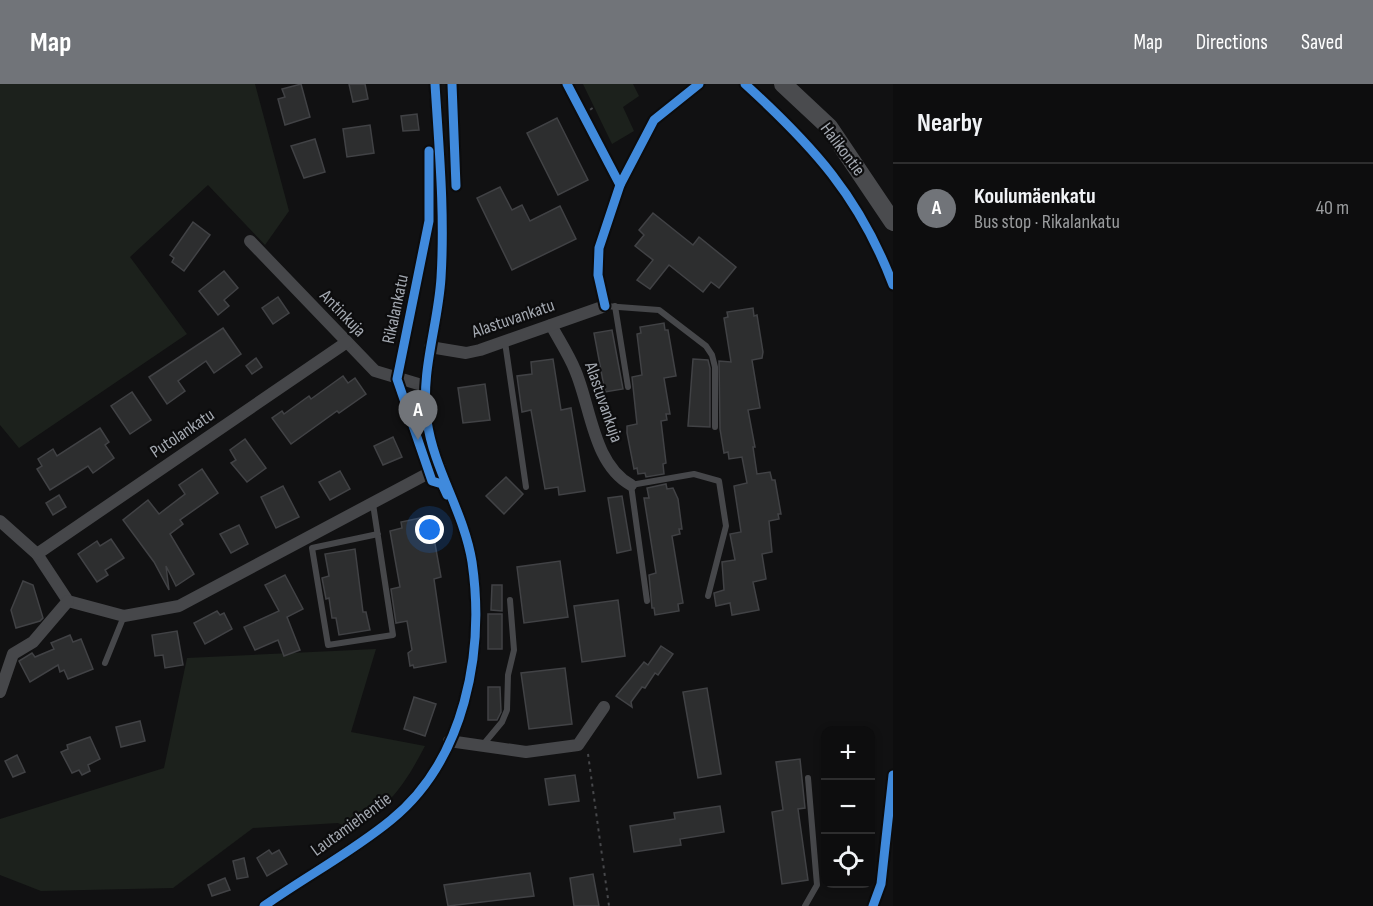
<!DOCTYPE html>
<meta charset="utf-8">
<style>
body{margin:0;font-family:"Sofia Sans Condensed",sans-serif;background:#1b1b1c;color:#f1f3f6}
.controls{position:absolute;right:18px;bottom:18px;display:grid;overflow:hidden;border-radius:12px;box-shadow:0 3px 9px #0003}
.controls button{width:54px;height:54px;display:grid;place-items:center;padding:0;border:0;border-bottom:2px solid #2d2d2e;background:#0d0d0e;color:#f1f3f6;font:30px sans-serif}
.you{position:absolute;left:430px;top:446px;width:21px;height:21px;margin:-15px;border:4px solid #fff;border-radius:50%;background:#1a73e8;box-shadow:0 0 0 9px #1a73e833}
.badge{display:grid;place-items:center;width:39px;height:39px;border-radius:50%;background:#717479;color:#fff;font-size:20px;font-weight:700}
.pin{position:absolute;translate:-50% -50px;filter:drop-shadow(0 2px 3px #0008)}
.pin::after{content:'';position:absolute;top:32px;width:21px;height:18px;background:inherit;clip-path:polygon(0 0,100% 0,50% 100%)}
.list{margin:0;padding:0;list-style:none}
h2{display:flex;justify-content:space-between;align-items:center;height:78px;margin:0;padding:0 24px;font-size:26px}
h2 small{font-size:20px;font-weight:400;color:#9a9c9e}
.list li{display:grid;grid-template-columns:39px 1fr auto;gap:18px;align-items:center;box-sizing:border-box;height:90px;padding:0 24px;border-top:2px solid #2d2d2e}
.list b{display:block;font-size:22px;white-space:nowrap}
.list p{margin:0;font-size:20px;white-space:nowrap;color:#9a9c9e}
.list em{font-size:20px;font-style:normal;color:#9a9c9e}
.icon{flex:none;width:33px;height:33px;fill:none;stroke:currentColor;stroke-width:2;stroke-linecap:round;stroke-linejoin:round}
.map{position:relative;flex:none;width:893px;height:822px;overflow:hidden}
header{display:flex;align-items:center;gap:36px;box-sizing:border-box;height:84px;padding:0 30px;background:#717479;color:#fff}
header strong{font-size:28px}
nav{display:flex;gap:33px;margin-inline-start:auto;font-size:21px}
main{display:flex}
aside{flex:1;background:#0d0d0e}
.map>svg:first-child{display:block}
</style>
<header>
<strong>Map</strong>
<nav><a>Map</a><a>Directions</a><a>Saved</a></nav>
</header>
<main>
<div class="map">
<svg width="893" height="822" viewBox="0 0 893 822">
<rect width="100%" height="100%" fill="#111112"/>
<g fill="#1c211c">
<path d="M0,0H255L289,127L265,161L208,101L130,173L187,250L19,364L0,341Z"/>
<path d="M583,0H633L639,12L623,23L634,47L612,60Z"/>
<path d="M376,565L351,648L425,662C405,700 390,723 351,745L338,739L253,744L173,804L41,807L0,791V735L164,684L187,574Z"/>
</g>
<g fill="#2d2e2f" stroke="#414245" stroke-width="1.5">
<path d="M301,0L310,33L285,41L278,15L285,13L282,5Z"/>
<path d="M349,0H365L368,15L353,18Z"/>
<path d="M417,30L419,46L403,47L401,32Z"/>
<path d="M557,34L588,96L558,111L527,49Z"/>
<path d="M370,41L374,69L347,73L343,45Z"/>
<path d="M315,55L325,88L304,94L291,62Z"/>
<path d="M500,103L512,126L522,121L530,137L560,122L576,155L512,186L477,114Z"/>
<path d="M653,129L693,161L699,153L736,183L719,204L711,198L703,208L669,181L650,205L637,196L653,176L635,162L644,151L639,146Z"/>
<path d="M193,138L210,151L184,187L172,178L174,174L170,171Z"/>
<path d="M224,187L238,204L224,216L229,222L218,231L199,207Z"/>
<path d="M278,213L289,229L273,240L262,224Z"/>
<path d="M753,224L754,232L757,231L763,268L762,274L752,276L760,324L748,326L755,363H753L757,390L770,388L772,396H775L781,430H778L779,435L769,437L772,468L762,470L766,495L753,498L759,526L732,531L730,519L716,522L714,509L724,506L722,478L735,476L730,450L741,448L734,402L747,399L742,373L729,375L728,368L724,369L720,345L719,277L731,278L724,234L728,233L727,228Z"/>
<path d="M664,239L665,246H668L676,292L664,294L670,330H666L667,336L661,337L666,379L663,380L664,390L646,393L645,389L638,390L637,384L634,385L627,349V342L637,340L632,293L642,291L637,250L641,249L640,243Z"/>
<path d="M223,244L241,270L214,289L206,277L178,297L185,307L167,320L149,293Z"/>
<path d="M612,246L623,305L605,308L594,249Z"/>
<path d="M256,274L262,283L252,290L246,282Z"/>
<path d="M553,275L561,326L571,324L585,407L559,411L558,403L545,405L531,326L522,328L517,292L532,290L531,278Z"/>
<path d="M693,275L708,276L710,284V343L688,342Z"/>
<path d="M343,292L348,299L355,294L366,310L339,329L337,327L291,360L272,334L282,327L284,330L309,312L311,315Z"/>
<path d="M485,300L490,336L463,339L458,304Z"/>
<path d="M132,308L151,336L130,350L111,322Z"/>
<path d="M100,344L109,358L105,361L114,374L93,389L88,382L50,406L37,385L42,382L38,375L53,365L57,372Z"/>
<path d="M393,353L402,373L383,381L374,362Z"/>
<path d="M245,355L266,384L247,398L231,379L236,376L230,366Z"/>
<path d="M202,385L218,409L180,436L183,440L170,450L194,490L176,502L166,482L169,506L154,478L123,436L148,416L159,430L185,410L179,401Z"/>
<path d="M340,387L350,405L330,416L319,398Z"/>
<path d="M506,393L523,410L504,430L486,412Z"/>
<path d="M666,400L667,405L673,404L678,415L682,445H679L680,450L672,452L683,519L678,520L679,527L655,531L654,524H652L649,491L656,489L644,414H649L647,404Z"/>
<path d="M283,402L299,433L276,444L261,413Z"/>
<path d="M59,411L66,423L53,431L46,419Z"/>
<path d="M622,412L631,466L617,469L608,414Z"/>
<path d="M430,432L441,493L434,495L446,578L414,584L413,581L410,582L408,569L412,566L407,537L396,539L391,505L400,503L390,447L402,444L401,438Z"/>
<path d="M239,441L248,460L231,469L220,450Z"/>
<path d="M111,455L124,474L105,486L108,491L97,498L78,470L97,457L100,462Z"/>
<path d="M355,465L363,528H366L370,546L339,551L336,534H332L329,514L326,515L322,494L329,492L325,470Z"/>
<path d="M560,477L568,533L524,539L517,483Z"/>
<path d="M285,491L303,525L287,533L300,566L284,572L278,556L255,566L244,543L279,527L265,501Z"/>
<path d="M23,497L33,501L43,534L40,537L16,544L11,526Z"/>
<path d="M492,501H502V527L491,526Z"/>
<path d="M618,516L625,572L582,578L574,522Z"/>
<path d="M217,527L220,531L224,529L232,545L205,560L194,539Z"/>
<rect x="488" y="530" width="14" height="35"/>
<path d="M177,547L183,581L165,584L163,571L155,572L152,551Z"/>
<path d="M70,551L73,558L81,555L93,585L68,595L64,586L60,588L58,581L30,598L19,577L32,569L35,573L54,565L51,559Z"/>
<path d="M661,562L673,570L658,591L655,589L645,604L642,603L631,618L632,623L616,612L644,578L648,581Z"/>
<path d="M565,584L572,640L529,645L521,589Z"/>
<path d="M488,603H500L501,628L497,636H488Z"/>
<path d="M707,604L721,690L698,694L683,608Z"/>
<path d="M414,613L436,620L425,652L404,645Z"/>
<path d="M140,637L145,657L121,663L116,643Z"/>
<path d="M90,653L100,675L88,681L90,687L82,691L79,686L72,689L61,668L68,665L67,661Z"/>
<path d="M17,671L25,688L13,693L5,677Z"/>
<path d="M800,675L805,724L798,725L808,796L782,800L772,728L783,726L776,678Z"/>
<path d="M575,691L579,717L549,721L545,695Z"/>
<path d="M720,722L724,748L680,755L681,761L634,768L630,742L675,735L674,729Z"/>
<path d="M269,766L272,770L279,766L287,780L267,792L257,774Z"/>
<path d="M244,774L248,793L237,795L233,777Z"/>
<path d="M530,789L534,812L448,822L444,801Z"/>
<path d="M593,790L599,822H574L570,794Z"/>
<path d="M225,794L230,806L212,812L208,801Z"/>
</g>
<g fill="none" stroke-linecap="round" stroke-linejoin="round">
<g stroke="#47484b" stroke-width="2" stroke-dasharray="3 4.5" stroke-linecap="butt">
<path d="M584,30L594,23"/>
<path d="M588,670L609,822"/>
</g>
<g stroke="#46474a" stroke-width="6">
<path d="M605,222L659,226L706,262L712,271L715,283V343"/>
<path d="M615,222L628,303"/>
<path d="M505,258L526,403"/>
<path d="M373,420L393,551L328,561L312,464L378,450"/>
<path d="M647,517L631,401L694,390L719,397L726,442L708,512"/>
<path d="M105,579L124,532"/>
<path d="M482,662L502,638L507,626L508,591L514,566L510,516"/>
<path d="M805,822L817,801L808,694"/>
</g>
<g stroke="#46474a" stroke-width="12">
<path d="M250,157L375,287L425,302"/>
<path d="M551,241C559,256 569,271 575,286C591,323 593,380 631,401"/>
<path d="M430,263L466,269L480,266L605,222"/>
<path d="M0,437L37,470L68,517L124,532L179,522L440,383"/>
<path d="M37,470L347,258"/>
<path d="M0,608L13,570L33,558L68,517"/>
<path d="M449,657L526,668L578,661L604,623"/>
<path d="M264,822C305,793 352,768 391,736C465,676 485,568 472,478C464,428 434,386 427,337C420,288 438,242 441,194C445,129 439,65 435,0"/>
</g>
<path stroke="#4a4b4e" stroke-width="18" d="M783,0L829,43L893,138"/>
<defs>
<g id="cycleway">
<path d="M452,0L456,102"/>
<path d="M567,0L620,101"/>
<path d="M745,0C813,62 860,113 893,201"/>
<path d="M429,67V137L397,295L432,397L442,400L447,411"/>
<path d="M605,222L598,191L599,164L620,101L654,36L699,0"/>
<path d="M264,822C305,793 352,768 391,736C465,676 485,568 472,478C464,428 434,386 427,337C420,288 438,242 441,194C445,129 439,65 435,0"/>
<path d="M873,822L881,800L893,691"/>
</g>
</defs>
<use href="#cycleway" stroke="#0c0c0d" stroke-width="13"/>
<use href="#cycleway" stroke="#408adc" stroke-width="9"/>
</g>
<g text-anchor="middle" stroke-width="4.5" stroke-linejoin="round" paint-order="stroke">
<g font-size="18" fill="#a4a9b1" stroke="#0c0c0d">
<text transform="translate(843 65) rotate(53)" y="6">Halikontie</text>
<text transform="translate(395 225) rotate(-78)" y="6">Rikalankatu</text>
<text transform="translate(343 229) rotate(46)" y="6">Antinkuja</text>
<text transform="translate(513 234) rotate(-19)" y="6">Alastuvankatu</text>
<text transform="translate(604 318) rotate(71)" y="6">Alastuvankuja</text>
<text transform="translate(182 349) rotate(-34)" y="6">Putolankatu</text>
<text transform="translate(351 740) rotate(-36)" y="6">Lautamiehentie</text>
</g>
</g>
</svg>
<div class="controls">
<button>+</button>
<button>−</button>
<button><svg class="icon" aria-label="locate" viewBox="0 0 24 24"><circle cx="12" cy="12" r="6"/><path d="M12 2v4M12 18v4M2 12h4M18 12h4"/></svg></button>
</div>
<div class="you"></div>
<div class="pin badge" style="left:418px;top:356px">A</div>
</div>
<aside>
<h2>Nearby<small></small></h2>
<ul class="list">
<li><span class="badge">A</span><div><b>Koulumäenkatu</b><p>Bus stop · Rikalankatu</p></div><em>40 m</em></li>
</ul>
</aside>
</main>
